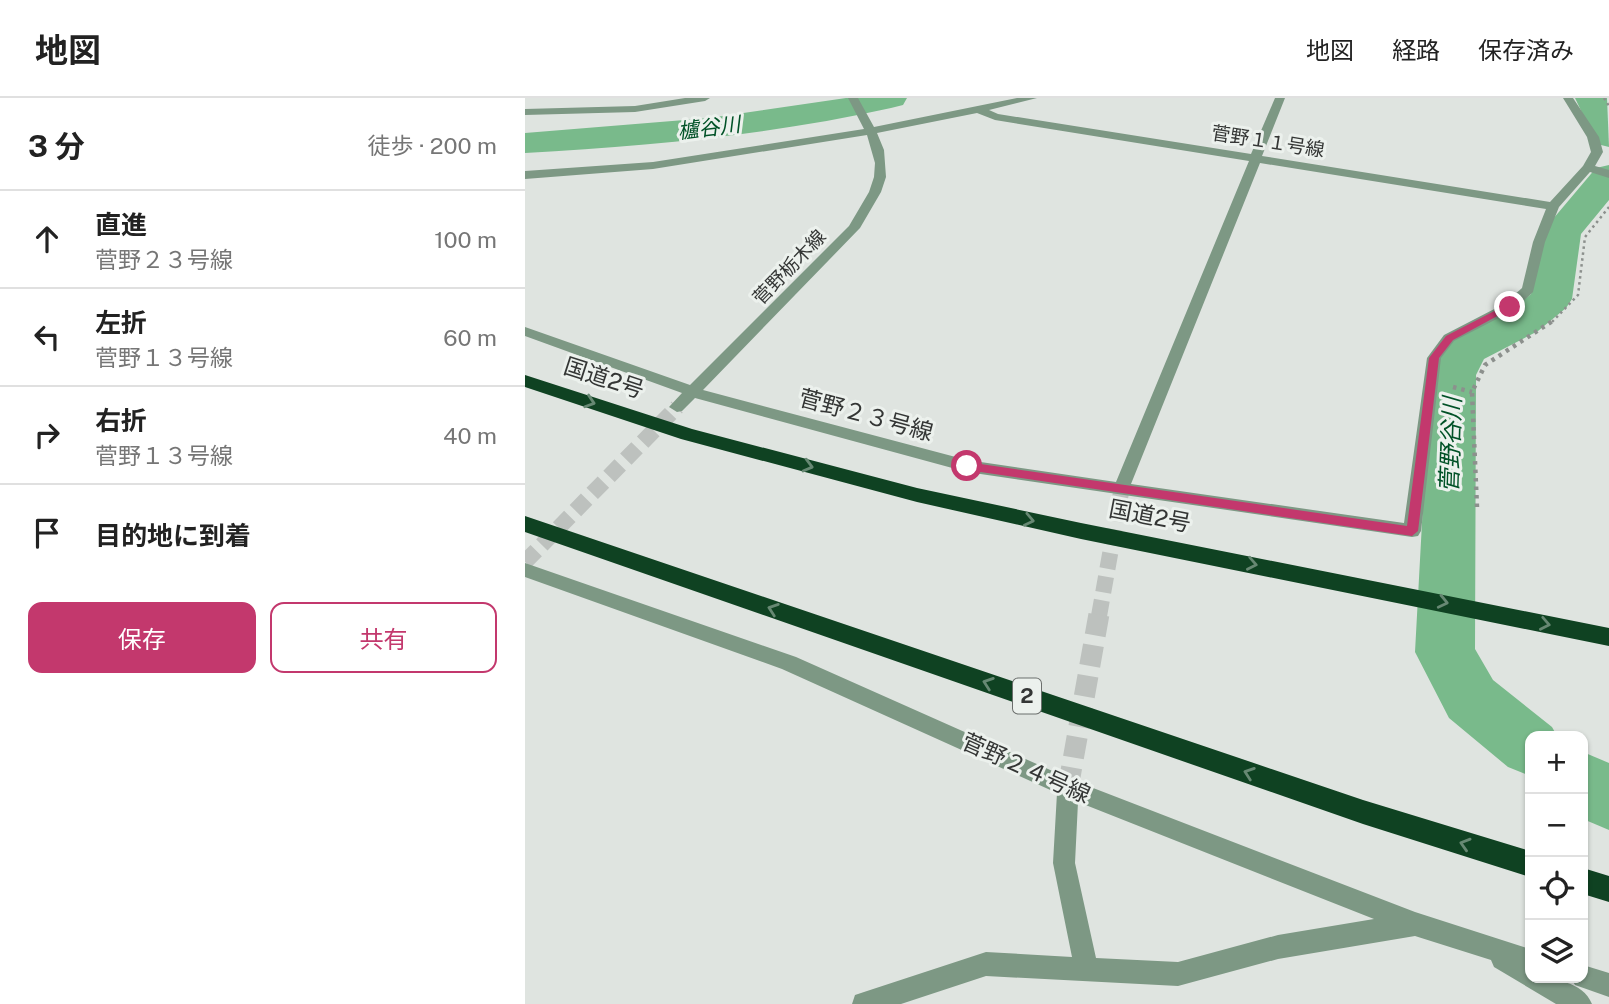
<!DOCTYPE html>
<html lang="ja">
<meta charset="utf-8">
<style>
body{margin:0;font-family:"Public Sans","Noto Sans JP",sans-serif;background:#f2f2f2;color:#222}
.controls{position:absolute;right:21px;bottom:21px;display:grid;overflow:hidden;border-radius:14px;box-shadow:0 2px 5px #0004}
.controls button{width:63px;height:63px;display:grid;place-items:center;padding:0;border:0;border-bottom:2px solid #e0e0e0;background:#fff;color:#222;font:35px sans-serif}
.stop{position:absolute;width:21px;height:21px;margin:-16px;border:5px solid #c3386d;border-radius:50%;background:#fff}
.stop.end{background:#c3386d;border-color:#fff;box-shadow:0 2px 7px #0008}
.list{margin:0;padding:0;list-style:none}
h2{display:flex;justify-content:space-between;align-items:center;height:91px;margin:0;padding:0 28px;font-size:30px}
h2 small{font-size:23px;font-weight:400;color:#767676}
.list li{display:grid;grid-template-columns:46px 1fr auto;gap:21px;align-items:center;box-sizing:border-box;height:98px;padding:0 28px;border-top:2px solid #e0e0e0}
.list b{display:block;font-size:26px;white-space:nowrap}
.list p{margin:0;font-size:23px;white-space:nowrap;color:#767676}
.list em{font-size:23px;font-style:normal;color:#767676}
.actions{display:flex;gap:14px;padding:21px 28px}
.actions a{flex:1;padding:16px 0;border:2px solid #c3386d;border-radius:14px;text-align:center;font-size:24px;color:#c3386d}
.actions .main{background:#c3386d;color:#fff}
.icon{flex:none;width:38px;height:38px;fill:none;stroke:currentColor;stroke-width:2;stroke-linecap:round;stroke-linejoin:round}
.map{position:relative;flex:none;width:1084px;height:906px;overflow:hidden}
header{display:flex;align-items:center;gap:42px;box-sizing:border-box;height:98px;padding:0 35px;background:#fff;border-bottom:2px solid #e0e0e0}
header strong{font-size:33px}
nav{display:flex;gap:38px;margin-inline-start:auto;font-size:24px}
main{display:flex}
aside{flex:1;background:#fff}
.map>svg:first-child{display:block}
</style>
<header>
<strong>地図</strong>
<nav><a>地図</a><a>経路</a><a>保存済み</a></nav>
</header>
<main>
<aside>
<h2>3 分<small>徒歩 · 200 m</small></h2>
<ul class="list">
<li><svg class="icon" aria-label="ahead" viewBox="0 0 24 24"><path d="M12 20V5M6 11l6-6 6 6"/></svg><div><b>直進</b><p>菅野２３号線</p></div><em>100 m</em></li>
<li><svg class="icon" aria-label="left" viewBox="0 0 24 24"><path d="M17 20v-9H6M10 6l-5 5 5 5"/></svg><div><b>左折</b><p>菅野１３号線</p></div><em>60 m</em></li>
<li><svg class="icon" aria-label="right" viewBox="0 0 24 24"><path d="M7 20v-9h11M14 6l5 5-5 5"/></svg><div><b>右折</b><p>菅野１３号線</p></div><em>40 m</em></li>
<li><svg class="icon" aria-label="arrive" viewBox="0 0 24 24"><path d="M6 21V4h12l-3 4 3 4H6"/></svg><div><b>目的地に到着</b></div></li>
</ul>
<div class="actions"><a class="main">保存</a><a>共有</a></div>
</aside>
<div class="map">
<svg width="1084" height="906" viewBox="0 0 1084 906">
<rect width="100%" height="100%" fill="#dfe4e0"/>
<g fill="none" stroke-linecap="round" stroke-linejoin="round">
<g fill="#79ba8b" fill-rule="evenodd">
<path d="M321,0H382L378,7L366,10C245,37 123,48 0,55V35L184,20Z"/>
<path d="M1050,0H1082L1084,49L1072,46Z"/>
<path d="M1084,67V102L1056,136L1047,201L1041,210L1013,233L959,261L951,277L950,551L968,582L1027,629L1032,638H1005V678L983,669L924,620L890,554L905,277L925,242L983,215L1006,196L1017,134L1071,70Z"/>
<path d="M1058,654L1084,665V732L1058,721Z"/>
</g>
<g stroke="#bdc1be" stroke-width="16" stroke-dasharray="16 8" stroke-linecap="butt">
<path d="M0,464L152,309"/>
<path d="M574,518L597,389"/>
</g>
<path stroke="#bdc1be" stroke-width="21" stroke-dasharray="21 10" stroke-linecap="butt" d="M543,690L574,516"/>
<g stroke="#8c908d" stroke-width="2.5" stroke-dasharray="2.5 3.5" stroke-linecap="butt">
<path d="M1079,0L1084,8"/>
<path d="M1027,224L1053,197L1060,139L1084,109"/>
</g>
<g stroke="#8c908d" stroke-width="4.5" stroke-dasharray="3.5 5" stroke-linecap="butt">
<path d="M928,289L947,294"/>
<path d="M952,409L947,294L960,267L1029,222"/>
</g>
<g fill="#7d9884" fill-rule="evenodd">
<path d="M160,0H185L180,3L110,14L0,17V11L110,8Z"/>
<path d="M323,0H333L349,29L492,0H512L464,12L473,16L726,56L750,0H760L737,58L1025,104L1058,68L1066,54L1062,39L1038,0H1048L1074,39L1078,54L1070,68L1084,72V80L1065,74L1034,109L1020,144L1008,194L989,212L929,243L916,260L896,433L893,438L887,439L442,374L170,300L157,313L152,314L144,309L157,295L0,238V229L165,287L324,128L344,94L349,79L350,65L342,37L128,71L0,81V73L128,64L339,31ZM452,15L470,22L724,63L591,384L442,362L178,292L335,130L356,94L361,79L359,52L352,35ZM735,65L1021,111L1008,144L997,190L979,206L919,237L902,260L879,425L606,386Z"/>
<path d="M0,465L271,559L550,683L890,814L1005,851V880C1027,880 1058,883 1067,906H1031L969,869L966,862L890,838L753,861L653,888L461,878L376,906H327L330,897L339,894L461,854L547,859L528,765L532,695L257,571L0,479ZM553,704L849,821L753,837L653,864L571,860L550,765Z"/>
<path d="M1058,867L1084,875V899L1050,887L1046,880H1058Z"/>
</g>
<g fill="#0f4222" fill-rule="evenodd">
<path d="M0,277L167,331L392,390L556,425L1084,530V548L556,441L392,404L156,341L0,289Z"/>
<path d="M0,418L838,702L1005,753V779L838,726L0,434Z"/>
<path d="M1058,770L1084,778V804L1058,796Z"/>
</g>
</g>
<defs><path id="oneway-chevron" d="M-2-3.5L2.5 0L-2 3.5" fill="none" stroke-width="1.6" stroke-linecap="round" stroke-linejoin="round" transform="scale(1.75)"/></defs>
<g stroke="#678873">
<use href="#oneway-chevron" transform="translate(65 304) rotate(18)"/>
<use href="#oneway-chevron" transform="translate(283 368) rotate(15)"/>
<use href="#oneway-chevron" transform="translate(504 422) rotate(12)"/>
<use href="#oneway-chevron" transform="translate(727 466) rotate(11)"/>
<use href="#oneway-chevron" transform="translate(918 504) rotate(13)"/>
<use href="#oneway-chevron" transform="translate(248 511) rotate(-161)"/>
<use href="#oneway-chevron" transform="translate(1020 526) rotate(11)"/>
<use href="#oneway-chevron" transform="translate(463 585) rotate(-161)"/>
<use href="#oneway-chevron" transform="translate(724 675) rotate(-161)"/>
<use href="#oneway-chevron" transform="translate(940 746) rotate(-163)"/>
</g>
<path fill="#c3386d" d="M981,207L989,209L928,242L914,260L893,433L887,438L442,372L437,368L442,364L882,428L904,260L921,238Z"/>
<g text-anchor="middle" stroke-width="6" stroke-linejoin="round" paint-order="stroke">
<g font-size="19" fill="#343635" stroke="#ecf1ed">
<text transform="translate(743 43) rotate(9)" y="7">菅野１１号線</text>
<text transform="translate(264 169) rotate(-46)" y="7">菅野栃木線</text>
</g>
<g font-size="21" font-style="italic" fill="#015227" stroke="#ecf1ed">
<text transform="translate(184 30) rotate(-7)" y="7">櫨谷川</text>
</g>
<rect fill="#ecf1ed" stroke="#6b6e6c" stroke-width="2" x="488" y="580.5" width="28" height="35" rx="5"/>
<g font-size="21" font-weight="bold" fill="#343635">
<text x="502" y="605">2</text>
</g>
<g font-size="23" fill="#343635" stroke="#ecf1ed">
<text transform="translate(79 280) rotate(18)" y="8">国道2号</text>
<text transform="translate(341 317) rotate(15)" y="8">菅野２３号線</text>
<text transform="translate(625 418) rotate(11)" y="8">国道2号</text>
<text transform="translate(501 670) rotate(24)" y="8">菅野２４号線</text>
</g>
<g font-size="24" font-style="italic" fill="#015227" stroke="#ecf1ed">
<text transform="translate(926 347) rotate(-88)" y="8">菅野谷川</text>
</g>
</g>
</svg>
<div class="controls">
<button>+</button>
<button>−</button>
<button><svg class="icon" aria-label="locate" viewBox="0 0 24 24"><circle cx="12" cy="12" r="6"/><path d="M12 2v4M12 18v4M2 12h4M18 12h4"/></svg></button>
<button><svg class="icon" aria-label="layers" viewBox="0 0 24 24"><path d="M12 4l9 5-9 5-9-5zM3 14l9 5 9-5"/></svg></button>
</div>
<div class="stop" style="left:442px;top:368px"></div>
<div class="stop end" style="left:985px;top:209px"></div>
</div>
</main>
